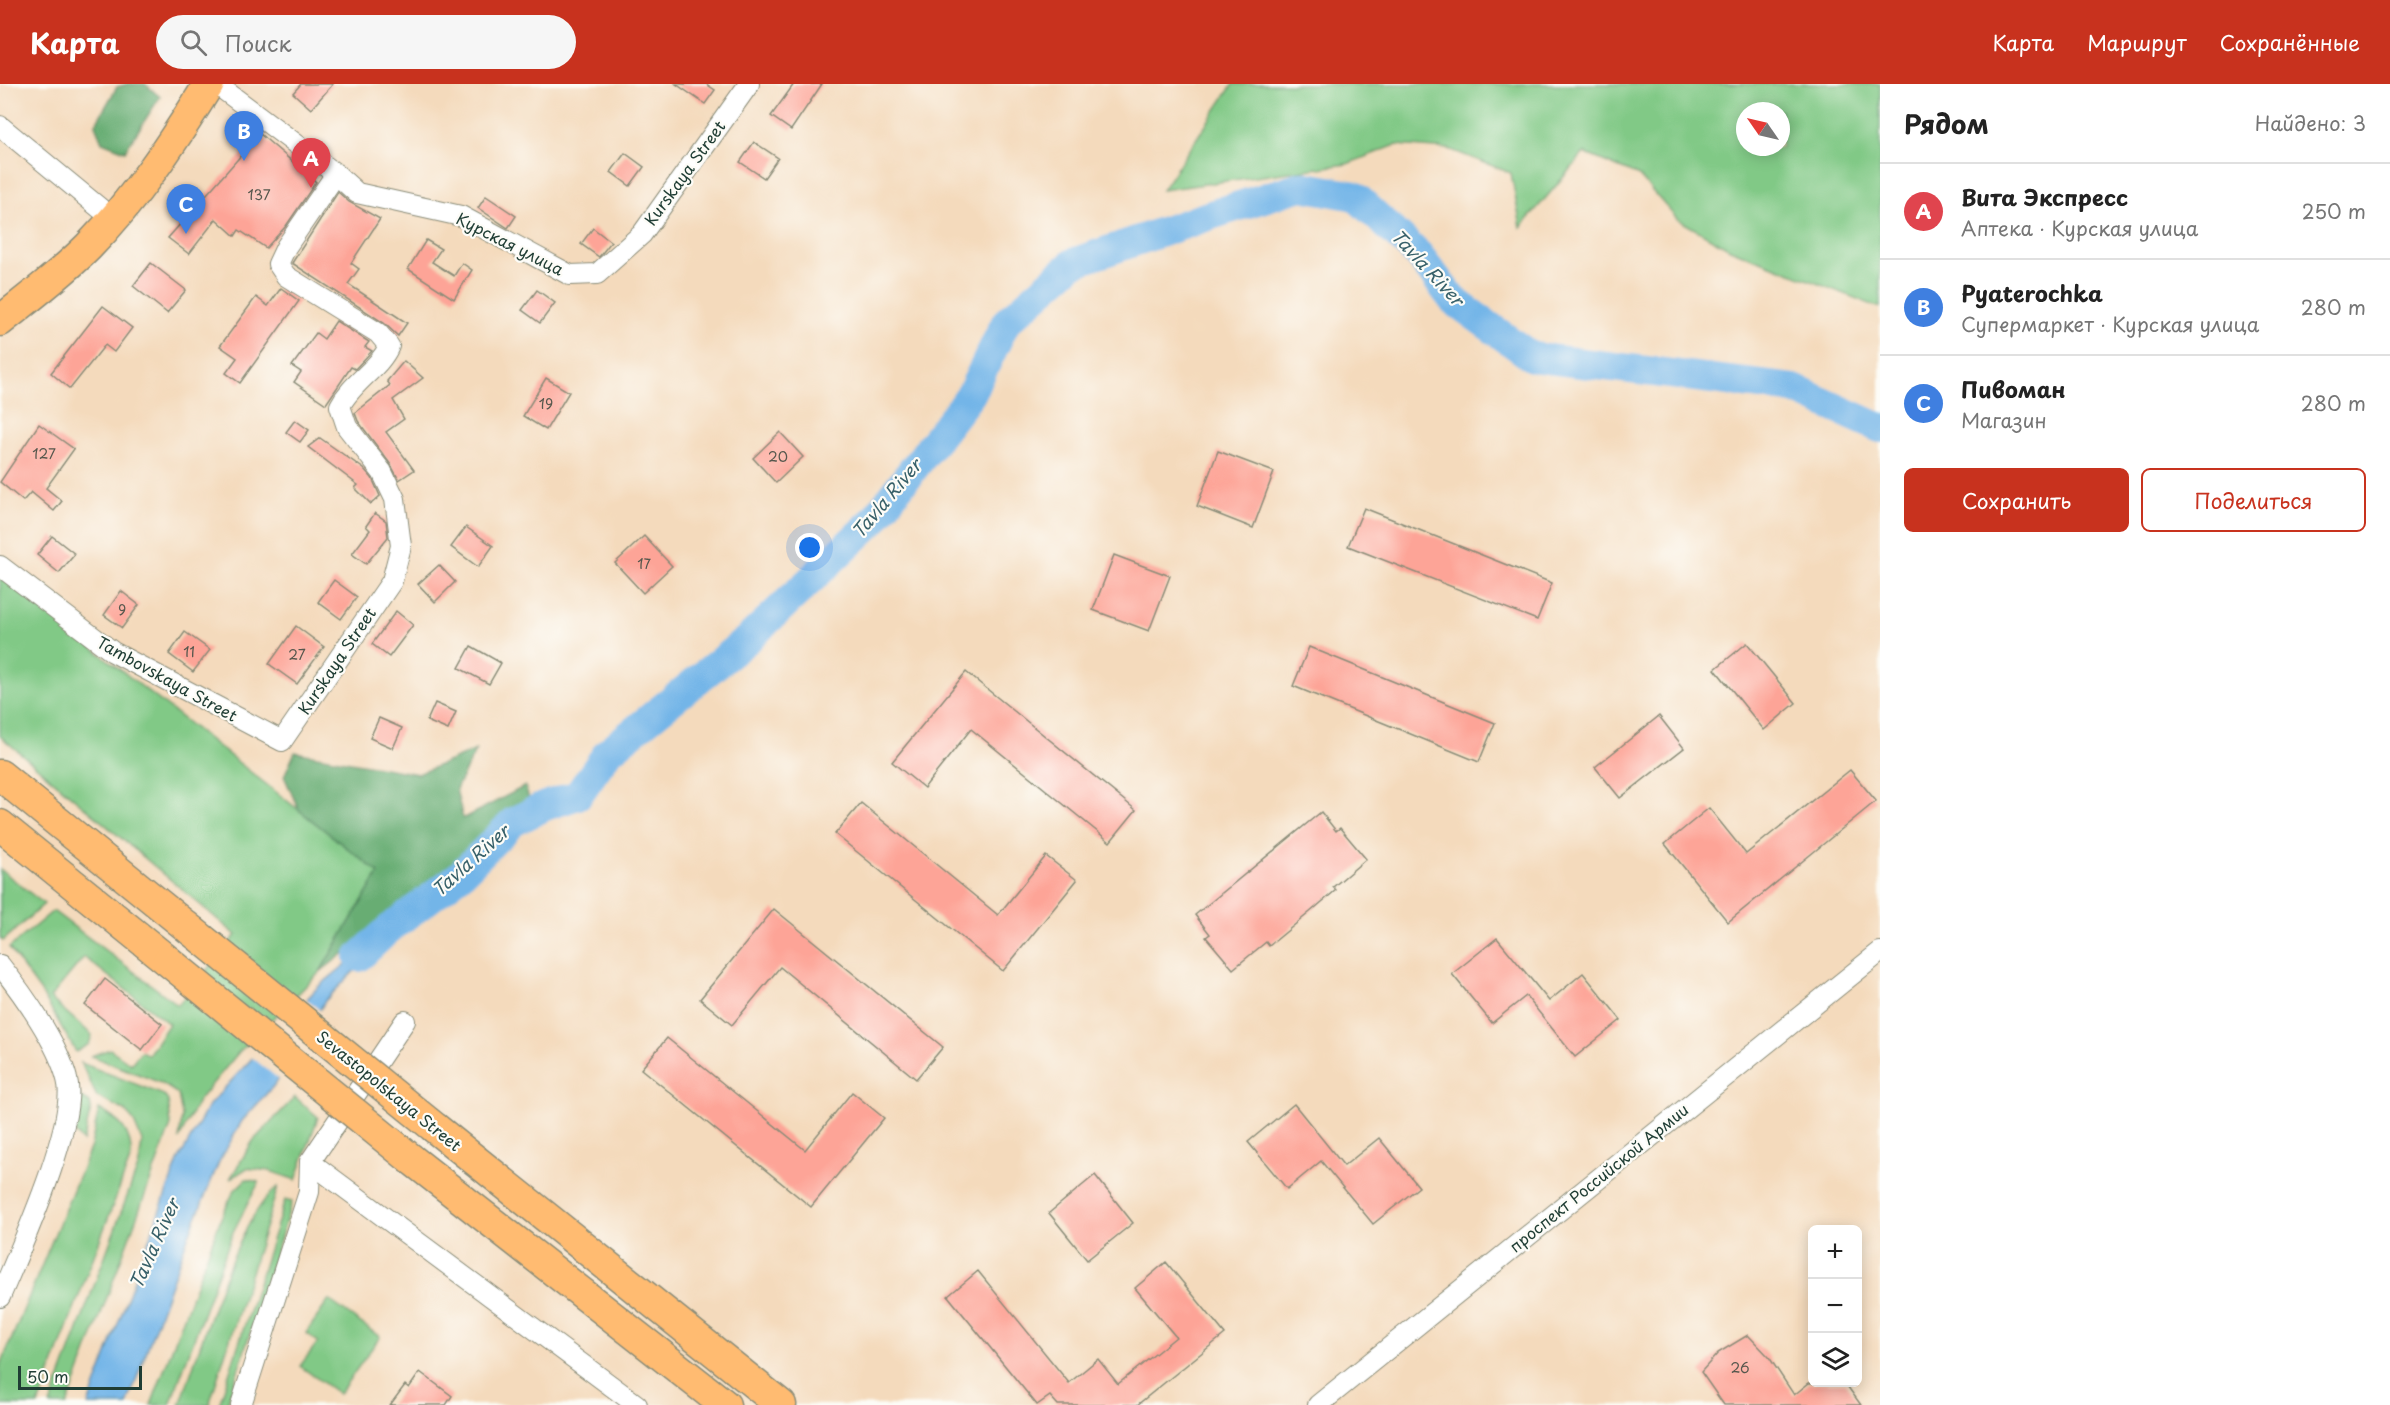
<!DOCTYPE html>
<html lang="ru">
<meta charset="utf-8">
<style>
body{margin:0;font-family:"Playpen Sans",sans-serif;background:#f6f6f6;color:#222}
.controls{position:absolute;right:18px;bottom:18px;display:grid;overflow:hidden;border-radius:9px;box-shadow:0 3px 15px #0003}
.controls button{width:54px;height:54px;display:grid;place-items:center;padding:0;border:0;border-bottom:2px solid #e0e0e0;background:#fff;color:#222;font:30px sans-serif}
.compass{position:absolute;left:1736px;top:18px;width:54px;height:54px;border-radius:50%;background:#fff;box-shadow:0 3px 15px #0003;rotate:304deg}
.scale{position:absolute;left:18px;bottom:15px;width:124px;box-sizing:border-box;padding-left:6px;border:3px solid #1f3d34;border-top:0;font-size:16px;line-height:21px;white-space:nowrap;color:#1f3d34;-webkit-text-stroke:4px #fdfcf7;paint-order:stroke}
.you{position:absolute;left:810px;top:464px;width:21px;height:21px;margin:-15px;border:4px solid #fff;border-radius:50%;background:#1a73e8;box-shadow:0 0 0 9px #1a73e833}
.badge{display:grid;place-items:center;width:39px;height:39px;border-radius:50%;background:#c8321e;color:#fff;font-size:20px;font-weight:700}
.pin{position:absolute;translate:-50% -50px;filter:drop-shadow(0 2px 3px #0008)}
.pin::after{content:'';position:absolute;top:32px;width:21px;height:18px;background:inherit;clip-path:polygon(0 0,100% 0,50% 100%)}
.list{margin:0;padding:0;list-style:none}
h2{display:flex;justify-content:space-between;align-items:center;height:78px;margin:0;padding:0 24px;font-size:26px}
h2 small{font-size:20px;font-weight:400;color:#767676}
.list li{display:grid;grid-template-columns:39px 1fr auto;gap:18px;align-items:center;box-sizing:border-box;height:96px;padding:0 24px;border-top:2px solid #e0e0e0}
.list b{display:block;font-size:22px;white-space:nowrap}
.list p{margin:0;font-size:20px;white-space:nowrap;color:#767676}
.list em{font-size:20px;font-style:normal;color:#767676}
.actions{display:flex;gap:12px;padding:18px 24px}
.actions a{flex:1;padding:14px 0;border:2px solid #c8321e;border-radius:9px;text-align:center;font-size:21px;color:#c8321e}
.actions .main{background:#c8321e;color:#fff}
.icon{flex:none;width:33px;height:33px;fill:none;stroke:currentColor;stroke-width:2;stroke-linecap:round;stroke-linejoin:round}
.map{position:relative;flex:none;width:1880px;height:1321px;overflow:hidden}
header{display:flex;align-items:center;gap:36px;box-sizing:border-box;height:84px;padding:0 30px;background:#c8321e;color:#fff}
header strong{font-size:28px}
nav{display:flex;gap:33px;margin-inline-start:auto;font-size:21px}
.search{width:420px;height:54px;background:#f6f6f6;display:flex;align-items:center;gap:15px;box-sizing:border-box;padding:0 21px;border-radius:33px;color:#767676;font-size:22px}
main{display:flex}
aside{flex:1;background:#fff}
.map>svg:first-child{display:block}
</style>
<header>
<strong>Карта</strong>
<div class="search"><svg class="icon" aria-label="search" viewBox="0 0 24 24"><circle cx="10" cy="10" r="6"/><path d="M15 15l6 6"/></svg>Поиск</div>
<nav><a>Карта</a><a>Маршрут</a><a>Сохранённые</a></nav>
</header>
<main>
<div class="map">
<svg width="1880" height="1321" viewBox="0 0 1880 1321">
<rect width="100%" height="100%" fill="#fdfcf7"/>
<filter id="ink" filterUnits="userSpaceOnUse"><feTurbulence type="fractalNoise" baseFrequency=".0167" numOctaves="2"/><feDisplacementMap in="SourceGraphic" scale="12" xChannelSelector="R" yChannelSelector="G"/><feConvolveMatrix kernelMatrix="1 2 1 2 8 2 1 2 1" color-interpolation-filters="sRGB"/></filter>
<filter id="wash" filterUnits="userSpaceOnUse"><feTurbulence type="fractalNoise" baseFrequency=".008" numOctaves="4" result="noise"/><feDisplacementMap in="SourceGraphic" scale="24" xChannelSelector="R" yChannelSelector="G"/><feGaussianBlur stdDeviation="1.35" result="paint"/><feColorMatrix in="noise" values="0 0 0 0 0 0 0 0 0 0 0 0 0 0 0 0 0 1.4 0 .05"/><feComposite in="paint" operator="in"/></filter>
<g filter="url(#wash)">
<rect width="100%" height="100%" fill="#f4dabc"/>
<g fill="#81c986" stroke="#50835d" stroke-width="1.5" fill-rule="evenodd">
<path d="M1233,0H1880V224L1730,165L1677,135L1639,92L1584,69L1521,143L1511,89L1449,65L1396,61L1347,80L1162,106ZM1745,27H1781V63H1745Z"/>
<path d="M0,491L379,789L320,888L239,968L198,1017L179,1055L182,1032L178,1010L161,999L91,972L110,965L131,980L141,967L148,971L169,940L84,873L50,914L92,951L89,960L76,968L41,908L9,864L53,827L178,921L236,851L0,652Z"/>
<path d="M0,785L44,820L3,857L0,854Z"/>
<path d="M81,979L164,1011L168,1017L171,1041L67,1321H50L139,1080L142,1057L133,1036L124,1026L97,1013Z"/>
<path d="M79,1012L90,1019L91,1025L83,1058L72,1045Z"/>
<path d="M295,1013L318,1033L296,1096L270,1087L247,1084L230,1095L253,1057Z"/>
<path d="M99,1025C120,1037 132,1047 131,1073L38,1321H0V1283L91,1062Z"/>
<path d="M246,1095L259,1098L233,1148L170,1321H151L221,1134L234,1107Z"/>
<path d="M278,1103L209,1321H180C199,1270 237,1131 278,1103Z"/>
<path d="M285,1116L292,1118L227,1321H219Z"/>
<path d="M329,1216L380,1253L339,1310L300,1282L318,1258L306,1249Z"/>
</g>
<g fill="#68ad73" stroke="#447554" stroke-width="1.5">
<path d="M128,0H145L160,13L125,67L102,58L95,41L117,3Z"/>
<path d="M476,666L456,705L463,735L525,702L529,715L442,793L320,888L379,789L299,726L284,692L295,668L418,690Z"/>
</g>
<path fill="#73b5e8" stroke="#49798e" stroke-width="1.5" d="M389,845L364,877L325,917L277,998L242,1037L219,1078L188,1153L127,1321H88L178,1077L209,1021L318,903Z"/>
<path fill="#f4dabc" d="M304,913L322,928L281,997L249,971Z"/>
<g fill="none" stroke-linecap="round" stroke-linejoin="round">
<path stroke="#73b5e8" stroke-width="30" d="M359,873L389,845L459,792L513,738L545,722L578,711L608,668L748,555L873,437L971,310L1006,238L1073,179L1211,131L1301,102L1355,112L1419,171L1453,216L1532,273L1794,305L1880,344"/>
</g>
<g id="blocks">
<g fill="#fda497">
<path d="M301,0H333L311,25L293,9Z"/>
<path d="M676,0H706L715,6L705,20Z"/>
<path d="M794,0H822L791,46L771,32Z"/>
<path d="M260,50L316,98L286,142L266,164L239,146L235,152L216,135L189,170L168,154Z"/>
<path d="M754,58L778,74L764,94L740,78Z"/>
<path d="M625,69L644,83L630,102L611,88Z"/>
<path d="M338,108L349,118L380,135L351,179L359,185L348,200L407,239L398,252L384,239L292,179Z"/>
<path d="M486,112L516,132L508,144L478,124Z"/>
<path d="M593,144L611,158L599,173L581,160Z"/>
<path d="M426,156L441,165L432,178L454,192L462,179L472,186L454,215L408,185Z"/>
<path d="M151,179L186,206L167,229L133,202Z"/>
<path d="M281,204L299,217L240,299L226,289L237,274L220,262L256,213L268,222Z"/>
<path d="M537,206L555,219L540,239L522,226Z"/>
<path d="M103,222L132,244L114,268L105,261L70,305L51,289Z"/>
<path d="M336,237L369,258L365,263L372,267L355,285L351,283L326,320L294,298L301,288L292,282L316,249L324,255Z"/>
<path d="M404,277L423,294L393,316L404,335L386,348L414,386L399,396L391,381L358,337L355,329L390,301L387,297Z"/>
<path d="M546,294L569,308L546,346L523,332Z"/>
<path d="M295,336L309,346L300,358L286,348Z"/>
<path d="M39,340L74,365L46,404L62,417L54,427L31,408L23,417L0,398Z"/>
<path d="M780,348L803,373L776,399L753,374Z"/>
<path d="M320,354L364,385L372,394L380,412L371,420L355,404L358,401L308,363Z"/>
<path d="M1218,367L1274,388L1253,444L1197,422Z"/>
<path d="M1364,424L1552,499L1537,536L1348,462Z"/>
<path d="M375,429L386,437L388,453L366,480L352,470L370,446L366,442Z"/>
<path d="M466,443L493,462L478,483L451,463Z"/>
<path d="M52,452L75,470L59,489L37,471Z"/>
<path d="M644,452L672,482L643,509L615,479Z"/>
<path d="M1114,471L1170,492L1149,547L1093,526Z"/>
<path d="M439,481L455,498L435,518L418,500Z"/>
<path d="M334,496L357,513L341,535L318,518Z"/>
<path d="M121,507L139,521L122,544L104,531Z"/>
<path d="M396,527L413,541L389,573L372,560Z"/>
<path d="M296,542L324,563L297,600L269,580Z"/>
<path d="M185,548L210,566L193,588L169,570Z"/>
<path d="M1747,559L1796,619L1764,646L1715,585Z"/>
<path d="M471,562L501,579L489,600L459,584Z"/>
<path d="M1309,563L1495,639L1479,678L1293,602Z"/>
<path d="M966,588L1136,726L1110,758L971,645L924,704L892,678Z"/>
<path d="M435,619L456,628L448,646L427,637Z"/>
<path d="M1659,632L1684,664L1620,714L1595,683Z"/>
<path d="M379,634L402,644L393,664L370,654Z"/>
<path d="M1850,686L1876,717L1728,838L1665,760L1709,724L1746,770Z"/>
<path d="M861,719L998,831L1046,772L1077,796L1003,887L835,750Z"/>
<path d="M1321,728L1336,747L1340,744L1366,775L1333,803L1336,806L1309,829L1269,862L1266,858L1233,885L1206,853L1210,850L1195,831Z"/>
<path d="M774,825L943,963L916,995L780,883L732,941L700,915Z"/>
<path d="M1497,854L1549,917L1583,889L1621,936L1575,973L1526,912L1492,939L1452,890Z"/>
<path d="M105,895L162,940L142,966L85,921Z"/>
<path d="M667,954L805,1066L852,1008L884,1034L811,1123L641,985Z"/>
<path d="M1294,1020L1344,1082L1379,1054L1419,1103L1373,1140L1321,1077L1287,1105L1248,1058Z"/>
<path d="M1095,1091L1133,1139L1087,1176L1049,1129Z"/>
<path d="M1166,1178L1225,1250L1137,1321H1058L1050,1312L1037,1321L948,1212L978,1187L1069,1299L1098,1275L1118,1300L1176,1253L1135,1204Z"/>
<path d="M1748,1251L1769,1273L1794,1311L1809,1299H1845L1861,1321H1724L1701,1288L1718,1269Z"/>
<path d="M420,1288L452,1312L446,1321H390L405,1301L409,1304Z"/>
</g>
</g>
</g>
<g filter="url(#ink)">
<use href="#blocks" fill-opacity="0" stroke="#8a8c78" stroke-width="1.5"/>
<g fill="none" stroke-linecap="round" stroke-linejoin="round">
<defs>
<g id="street">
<path d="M216,0L336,90L357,109L461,132L570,191L597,190L642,150L749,0"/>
<path d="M0,42L113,135"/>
<path d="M0,482L113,568L282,657L392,497L401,462L395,415L382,388L347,343L340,322C352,298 379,285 389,262L378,249L286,192L278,180L286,163L336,90"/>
<path d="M0,881C23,910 58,959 67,995C79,1037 18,1170 0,1213"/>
<path d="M310,1078L637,1321"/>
<path d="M241,1321L309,1108L310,1078L405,937"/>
<path d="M1318,1321L1880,868"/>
</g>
<g id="primary">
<path d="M0,237C30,213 61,190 88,163C136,114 173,58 209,0"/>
<path d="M0,691L192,847"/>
<path d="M0,741L168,877"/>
<path d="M435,1044L781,1321"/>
<path d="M411,1075L725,1321"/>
</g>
</defs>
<use href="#street" stroke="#8a8c78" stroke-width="22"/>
<use href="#primary" stroke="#8a8c78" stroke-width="33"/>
<use href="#street" stroke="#fff" stroke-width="20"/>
<use href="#primary" stroke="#ffbb71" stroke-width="30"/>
<defs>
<g id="primary-bridge">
<path d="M192,847L435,1044"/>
<path d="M168,877L411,1075"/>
</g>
</defs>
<use href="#primary-bridge" stroke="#8a8c78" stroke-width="33" stroke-linecap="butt"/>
<use href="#primary-bridge" stroke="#ffbb71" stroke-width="30"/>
</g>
</g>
<g text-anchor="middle" stroke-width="4.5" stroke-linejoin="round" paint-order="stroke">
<g font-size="14" fill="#56574d">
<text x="259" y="116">137</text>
<text x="546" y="325">19</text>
<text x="44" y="375">127</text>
<text x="778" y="378">20</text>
<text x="644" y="485">17</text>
<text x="122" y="531">9</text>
<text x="189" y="573">11</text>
<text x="297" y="576">27</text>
<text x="1740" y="1289">26</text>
</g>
<g font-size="16" fill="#1f3d34" stroke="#fdfcf7">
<text transform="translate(685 89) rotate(-54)" y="6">Kurskaya Street</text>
<text transform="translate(510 160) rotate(27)" y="6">Курская улица</text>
<text transform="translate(337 577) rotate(-56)" y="6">Kurskaya Street</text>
<text transform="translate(167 595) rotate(29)" y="6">Tambovskaya Street</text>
<text transform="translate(389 1007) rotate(39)" y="6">Sevastopolskaya Street</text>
<text transform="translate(1599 1094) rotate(-39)" y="6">проспект Российской Армии</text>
</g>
<g font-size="18" font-style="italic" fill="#38616a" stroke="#fdfcf7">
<text transform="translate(1427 184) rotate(47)" y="6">Tavla River</text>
<text transform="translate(887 415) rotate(-50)" y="6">Tavla River</text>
<text transform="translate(471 777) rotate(-42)" y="6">Tavla River</text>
<text transform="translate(155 1160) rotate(-66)" y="6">Tavla River</text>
</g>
</g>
</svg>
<div class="controls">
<button>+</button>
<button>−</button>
<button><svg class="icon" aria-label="layers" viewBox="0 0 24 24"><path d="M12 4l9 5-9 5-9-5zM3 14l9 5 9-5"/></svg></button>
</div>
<svg class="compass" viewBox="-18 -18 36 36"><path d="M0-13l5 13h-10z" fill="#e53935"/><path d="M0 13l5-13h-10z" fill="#767676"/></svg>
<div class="scale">50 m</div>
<div class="you"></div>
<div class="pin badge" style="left:311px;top:104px;background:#e0444e">A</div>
<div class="pin badge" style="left:244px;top:77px;background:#3f7fe0">B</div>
<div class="pin badge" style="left:186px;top:150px;background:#3f7fe0">C</div>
</div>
<aside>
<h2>Рядом<small>Найдено: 3</small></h2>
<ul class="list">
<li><span class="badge" style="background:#e0444e">A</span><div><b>Вита Экспресс</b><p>Аптека · Курская улица</p></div><em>250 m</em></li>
<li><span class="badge" style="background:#3f7fe0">B</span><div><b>Pyaterochka</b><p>Супермаркет · Курская улица</p></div><em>280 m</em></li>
<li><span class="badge" style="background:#3f7fe0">C</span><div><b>Пивоман</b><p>Магазин</p></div><em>280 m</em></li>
</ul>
<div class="actions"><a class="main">Сохранить</a><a>Поделиться</a></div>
</aside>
</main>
